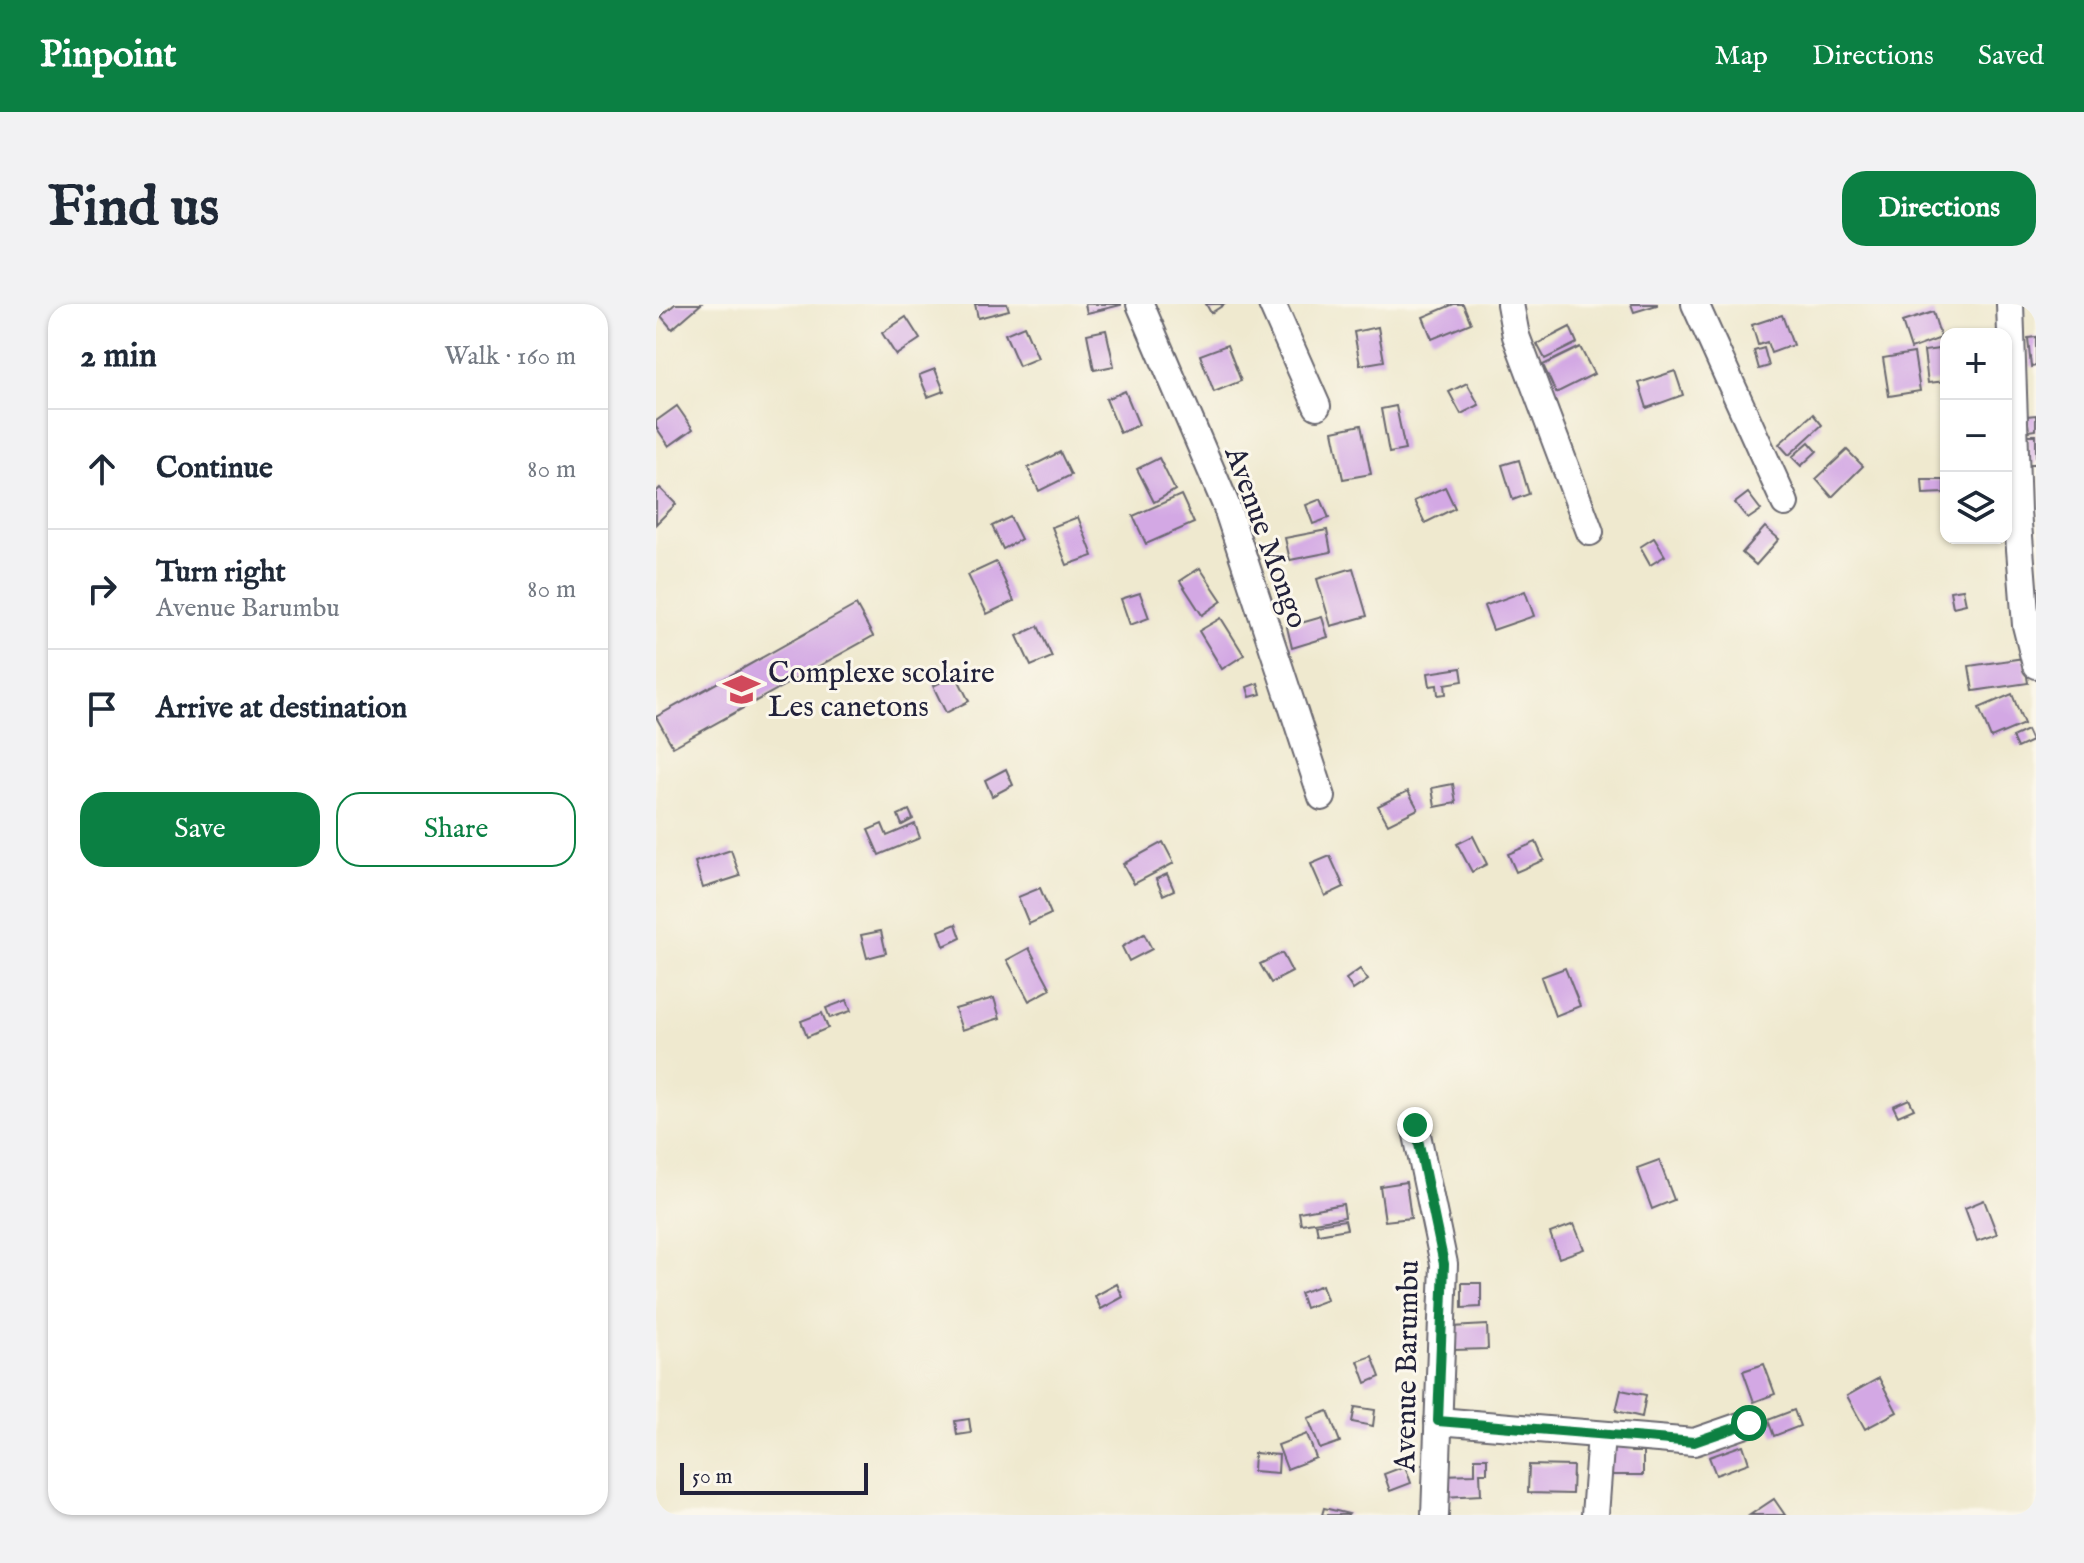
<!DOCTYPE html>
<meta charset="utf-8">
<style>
body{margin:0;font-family:"IM FELL English",serif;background:#f2f2f3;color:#1f2937}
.controls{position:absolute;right:24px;top:24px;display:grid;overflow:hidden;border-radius:16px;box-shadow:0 2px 6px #0004}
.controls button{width:72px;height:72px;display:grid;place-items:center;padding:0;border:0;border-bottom:2px solid #e0e1e3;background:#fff;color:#1f2937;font:40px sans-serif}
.scale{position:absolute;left:24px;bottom:20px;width:188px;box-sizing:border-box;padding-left:8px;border:4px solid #22223b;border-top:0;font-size:22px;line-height:28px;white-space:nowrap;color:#22223b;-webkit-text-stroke:6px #fbf7ec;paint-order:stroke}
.stop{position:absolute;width:24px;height:24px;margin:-18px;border:6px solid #0b8043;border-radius:50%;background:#fff}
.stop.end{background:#0b8043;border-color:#fff;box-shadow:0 2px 8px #0008}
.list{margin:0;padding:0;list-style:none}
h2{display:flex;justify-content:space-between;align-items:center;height:104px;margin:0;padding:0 32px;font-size:34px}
h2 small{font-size:26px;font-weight:400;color:#747a83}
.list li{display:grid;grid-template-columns:52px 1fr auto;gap:24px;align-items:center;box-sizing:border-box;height:120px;padding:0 32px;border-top:2px solid #e0e1e3}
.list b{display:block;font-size:30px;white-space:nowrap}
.list p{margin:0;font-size:26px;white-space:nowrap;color:#747a83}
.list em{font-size:26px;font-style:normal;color:#747a83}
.actions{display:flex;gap:16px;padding:24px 32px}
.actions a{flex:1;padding:18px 0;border:2px solid #0b8043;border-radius:24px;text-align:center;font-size:28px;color:#0b8043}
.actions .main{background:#0b8043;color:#fff}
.icon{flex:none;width:44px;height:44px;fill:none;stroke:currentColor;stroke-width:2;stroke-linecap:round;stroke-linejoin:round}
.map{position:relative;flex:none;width:1380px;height:1211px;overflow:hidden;border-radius:24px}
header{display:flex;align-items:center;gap:48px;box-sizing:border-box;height:112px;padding:0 40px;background:#0b8043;color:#fff}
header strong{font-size:38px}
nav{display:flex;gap:44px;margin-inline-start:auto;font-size:28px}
.intro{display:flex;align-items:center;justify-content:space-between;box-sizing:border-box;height:192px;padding:0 48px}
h1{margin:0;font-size:56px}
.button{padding:20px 36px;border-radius:24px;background:#0b8043;color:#fff;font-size:28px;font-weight:700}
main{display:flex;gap:48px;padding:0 48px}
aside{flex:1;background:#fff;border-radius:24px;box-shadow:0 2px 6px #0004}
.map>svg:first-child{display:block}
</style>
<header>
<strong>Pinpoint</strong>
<nav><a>Map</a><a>Directions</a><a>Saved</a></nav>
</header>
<div class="intro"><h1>Find us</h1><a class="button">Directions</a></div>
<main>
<aside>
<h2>2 min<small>Walk · 160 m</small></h2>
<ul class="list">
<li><svg class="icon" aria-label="ahead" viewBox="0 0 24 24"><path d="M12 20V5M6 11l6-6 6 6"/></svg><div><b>Continue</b></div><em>80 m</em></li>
<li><svg class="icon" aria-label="right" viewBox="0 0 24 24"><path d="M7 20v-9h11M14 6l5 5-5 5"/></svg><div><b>Turn right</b><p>Avenue Barumbu</p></div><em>80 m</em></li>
<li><svg class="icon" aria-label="arrive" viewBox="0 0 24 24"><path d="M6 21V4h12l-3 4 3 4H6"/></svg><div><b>Arrive at destination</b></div></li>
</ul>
<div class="actions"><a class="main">Save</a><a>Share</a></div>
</aside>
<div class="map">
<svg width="1380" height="1211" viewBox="0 0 1380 1211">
<rect width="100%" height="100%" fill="#fbf7ec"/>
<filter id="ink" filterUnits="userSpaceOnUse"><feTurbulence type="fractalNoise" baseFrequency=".0125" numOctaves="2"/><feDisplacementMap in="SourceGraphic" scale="16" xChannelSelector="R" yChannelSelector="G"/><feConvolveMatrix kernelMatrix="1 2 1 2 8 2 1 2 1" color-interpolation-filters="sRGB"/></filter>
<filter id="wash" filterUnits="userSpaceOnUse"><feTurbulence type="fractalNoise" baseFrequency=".006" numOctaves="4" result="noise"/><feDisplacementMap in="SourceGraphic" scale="32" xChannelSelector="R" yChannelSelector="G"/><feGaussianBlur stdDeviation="1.8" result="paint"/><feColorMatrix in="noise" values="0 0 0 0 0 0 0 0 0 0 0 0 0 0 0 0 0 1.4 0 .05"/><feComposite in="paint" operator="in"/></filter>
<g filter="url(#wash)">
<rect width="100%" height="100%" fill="#efe9cf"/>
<g id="blocks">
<g fill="#d3a8e4">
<path d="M19,0H45L16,25L5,12Z"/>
<path d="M319,0H351L353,6L322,14Z"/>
<path d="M429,0H465V1L431,9Z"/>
<path d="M550,0H569L555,9Z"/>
<path d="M798,0H807L815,19L776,35L767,13Z"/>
<path d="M975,0H1001V1L978,8Z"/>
<path d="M1277,8L1285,34L1255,45L1246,18Z"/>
<path d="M1126,11L1137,41L1115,49L1111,38L1102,41L1096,21Z"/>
<path d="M250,13L264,35L240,51L226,29Z"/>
<path d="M368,22L382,54L363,62L349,30Z"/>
<path d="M722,23L728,57L704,61L698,28Z"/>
<path d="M914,23L921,39L889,55L881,40Z"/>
<path d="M450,26L458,62L438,66L431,30Z"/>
<path d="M1380,33V62L1375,63L1372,34Z"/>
<path d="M571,41L585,77L558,88L544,51Z"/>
<path d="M924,43L938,70L900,89L887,61Z"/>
<path d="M1108,44L1113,62L1103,65L1098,47Z"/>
<path d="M1290,44V77L1272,79L1268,47Z"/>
<path d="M1258,49L1264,87L1233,92L1227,54Z"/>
<path d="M279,65L288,87L272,93L263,71Z"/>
<path d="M1019,67L1027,91L991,104L983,79Z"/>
<path d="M811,79L823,101L805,110L793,88Z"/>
<path d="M469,87L483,121L464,129L450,95Z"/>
<path d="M21,102L37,125L13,142L0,123V117Z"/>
<path d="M740,102L749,146L733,149L725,105Z"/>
<path d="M1157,110L1166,121L1133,151L1123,140Z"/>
<path d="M1380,111V126L1373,127L1371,112Z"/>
<path d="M705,121L715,170L687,175L677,127Z"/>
<rect x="1372" y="131" width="8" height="29"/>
<path d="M1153,138L1161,147L1145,162L1136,153Z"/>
<path d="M1191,146L1207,162L1176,193L1160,175Z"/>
<path d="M404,148L415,171L383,187L372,164Z"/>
<path d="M503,154L519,186L498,198L481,165Z"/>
<path d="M863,156L873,190L857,196L846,161Z"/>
<path d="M1266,176H1288V189L1267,190Z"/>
<path d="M789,183L799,204L769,219L758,197Z"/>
<path d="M4,184L20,200L0,220V188Z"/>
<path d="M1092,189L1105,206L1092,215L1079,199Z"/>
<path d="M525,191L538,219L490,240L477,212Z"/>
<path d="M665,195L673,214L657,220L650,201Z"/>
<path d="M354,213L365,235L347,245L336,222Z"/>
<path d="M422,213L437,252L411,261L396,223Z"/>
<path d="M1109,223L1123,235L1100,261L1086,249Z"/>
<path d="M671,226L675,248L634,256L629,234Z"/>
<path d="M998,234L1009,252L994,261L984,243Z"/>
<path d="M340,258L358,297L331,310L312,271Z"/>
<path d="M544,264L566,297L546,311L524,277Z"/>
<path d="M697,264L711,312L675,322L661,275Z"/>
<path d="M1307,285L1310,300L1297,303L1294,287Z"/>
<path d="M869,287L878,312L837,326L828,302Z"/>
<path d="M484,289L493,314L474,321L465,295Z"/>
<path d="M200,301L217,332L17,443L0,413Z"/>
<path d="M666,313L672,333L636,344L631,323Z"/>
<path d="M565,314L588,351L566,365L543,327Z"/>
<path d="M382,322L396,353L375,362L361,332Z"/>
<path d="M1368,354L1372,379L1317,387L1313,362Z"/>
<path d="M805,364L807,377L789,380L790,390L782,391L781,381L774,382L772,369Z"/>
<path d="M300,371L313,397L290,409L277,382Z"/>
<path d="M602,379L605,390L594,393L591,383Z"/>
<path d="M1356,390L1368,420L1335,434L1323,404Z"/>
<path d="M1371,426L1376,437L1361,444L1356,433Z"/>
<path d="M350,465L357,481L336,492L329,476Z"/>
<path d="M797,480L800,499L779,503L776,484Z"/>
<path d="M752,487L762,505L732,520L722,502Z"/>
<path d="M253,506L257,515L246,521L242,511Z"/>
<path d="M226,520L231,532L259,520L264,534L223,551L212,526Z"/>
<path d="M817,532L831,560L816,568L801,540Z"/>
<path d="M507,538L518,559L478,580L467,560Z"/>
<path d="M880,538L888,556L860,568L852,550Z"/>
<path d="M75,546L84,572L47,584L39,558Z"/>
<path d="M674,552L688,583L669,592L655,560Z"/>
<path d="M511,570L518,586L507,591L500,575Z"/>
<path d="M384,584L395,610L373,620L362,593Z"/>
<path d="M300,620L305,634L288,642L283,627Z"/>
<path d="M225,627L230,649L211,654L205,631Z"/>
<path d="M488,630L496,645L473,657L466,643Z"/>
<path d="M373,644L395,685L373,697L351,656Z"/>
<path d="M626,649L636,668L615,679L604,660Z"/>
<path d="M909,664L924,702L899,712L885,673Z"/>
<path d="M704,665L712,676L697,686L690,675Z"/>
<path d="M338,694L344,714L306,726L299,705Z"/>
<path d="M191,696L195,707L174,714L170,704Z"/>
<path d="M166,709L172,724L151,733L145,717Z"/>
<path d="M1253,795L1258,805L1242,812L1237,802Z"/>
<path d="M1003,856L1018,896L996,905L981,864Z"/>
<path d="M750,878L755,914L729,917L724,882Z"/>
<path d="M1328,896L1341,930L1321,937L1309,904Z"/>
<path d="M687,900L689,913L645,920L643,908Z"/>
<path d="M689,916L691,925L662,930L660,920Z"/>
<path d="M918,920L928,945L903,954L894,929Z"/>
<path d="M806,979H825V1003L806,1004Z"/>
<path d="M461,980L467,993L445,1005L439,992Z"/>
<path d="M666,981L671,996L649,1004L644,989Z"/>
<path d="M831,1021L832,1045L797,1046L795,1023Z"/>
<path d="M716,1052L724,1073L710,1079L702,1057Z"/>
<path d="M1108,1060L1119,1090L1098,1098L1087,1067Z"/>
<path d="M1223,1074L1241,1108L1209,1125L1191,1092Z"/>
<path d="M965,1086L990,1091L986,1113L960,1107Z"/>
<path d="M699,1103L719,1106L717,1122L696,1118Z"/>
<path d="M1138,1106L1144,1122L1118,1132L1112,1116Z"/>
<path d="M672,1107L684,1138L664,1145L652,1114Z"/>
<path d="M313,1115L315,1129L301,1131L299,1117Z"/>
<path d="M651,1130L660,1154L631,1165L622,1141Z"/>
<path d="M1087,1141L1093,1159L1060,1171L1053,1153Z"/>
<path d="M954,1142H975V1148H987V1171H946Z"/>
<path d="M598,1149L623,1151L622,1169L597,1167Z"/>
<path d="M819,1154H831V1169H824L825,1191L787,1193L786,1171L819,1170Z"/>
<path d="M873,1161L917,1162L916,1190L872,1189Z"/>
<path d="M749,1162L755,1179L734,1187L728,1170Z"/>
<path d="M1118,1195L1129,1211H1094Z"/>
<path d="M668,1204L693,1210L692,1211H666Z"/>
</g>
</g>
</g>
<g filter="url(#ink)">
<use href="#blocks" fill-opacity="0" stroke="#6a686f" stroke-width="2"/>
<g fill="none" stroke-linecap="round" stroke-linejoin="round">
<defs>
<g id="street">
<path d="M484,0L570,201L666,493"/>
<path d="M616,0L661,102"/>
<path d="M854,0L860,32L934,228"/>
<path d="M1039,0L1129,199"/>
<path d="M1354,0L1361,207L1370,321L1380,361"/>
<path d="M759,821L788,960L779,1211"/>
<path d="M782,1117L1038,1138L1093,1119"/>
<path d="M939,1211L945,1131"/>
</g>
</defs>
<use href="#street" stroke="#6a686f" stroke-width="30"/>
<use href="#street" stroke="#fff" stroke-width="26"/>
</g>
</g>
<g fill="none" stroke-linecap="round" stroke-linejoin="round" filter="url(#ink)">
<path stroke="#0b8043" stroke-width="10" d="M759,821L788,960L782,1117L1038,1138L1093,1119"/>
</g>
<defs>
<symbol id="school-bare" viewBox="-9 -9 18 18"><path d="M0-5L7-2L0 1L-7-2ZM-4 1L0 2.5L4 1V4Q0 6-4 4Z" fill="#d1495b" stroke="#fbf7ec" stroke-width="2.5" paint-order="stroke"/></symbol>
</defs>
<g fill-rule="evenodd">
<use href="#school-bare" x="60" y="360" width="51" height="51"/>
</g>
<g text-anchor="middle" stroke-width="6" stroke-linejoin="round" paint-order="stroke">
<g font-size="30" fill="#22223b" stroke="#fbf7ec">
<text transform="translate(611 233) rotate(70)" y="10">Avenue Mongo</text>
<text transform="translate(750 1062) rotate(-89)" y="10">Avenue Barumbu</text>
</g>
<g font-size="30" fill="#22223b" stroke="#fbf7ec" text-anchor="start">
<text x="112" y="378">Complexe scolaire<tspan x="112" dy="34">Les canetons</tspan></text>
</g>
</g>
</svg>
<div class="controls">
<button>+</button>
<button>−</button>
<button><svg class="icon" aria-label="layers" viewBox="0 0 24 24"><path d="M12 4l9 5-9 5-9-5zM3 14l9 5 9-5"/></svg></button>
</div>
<div class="scale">50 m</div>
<div class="stop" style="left:1093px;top:1119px"></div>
<div class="stop end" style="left:759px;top:821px"></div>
</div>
</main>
